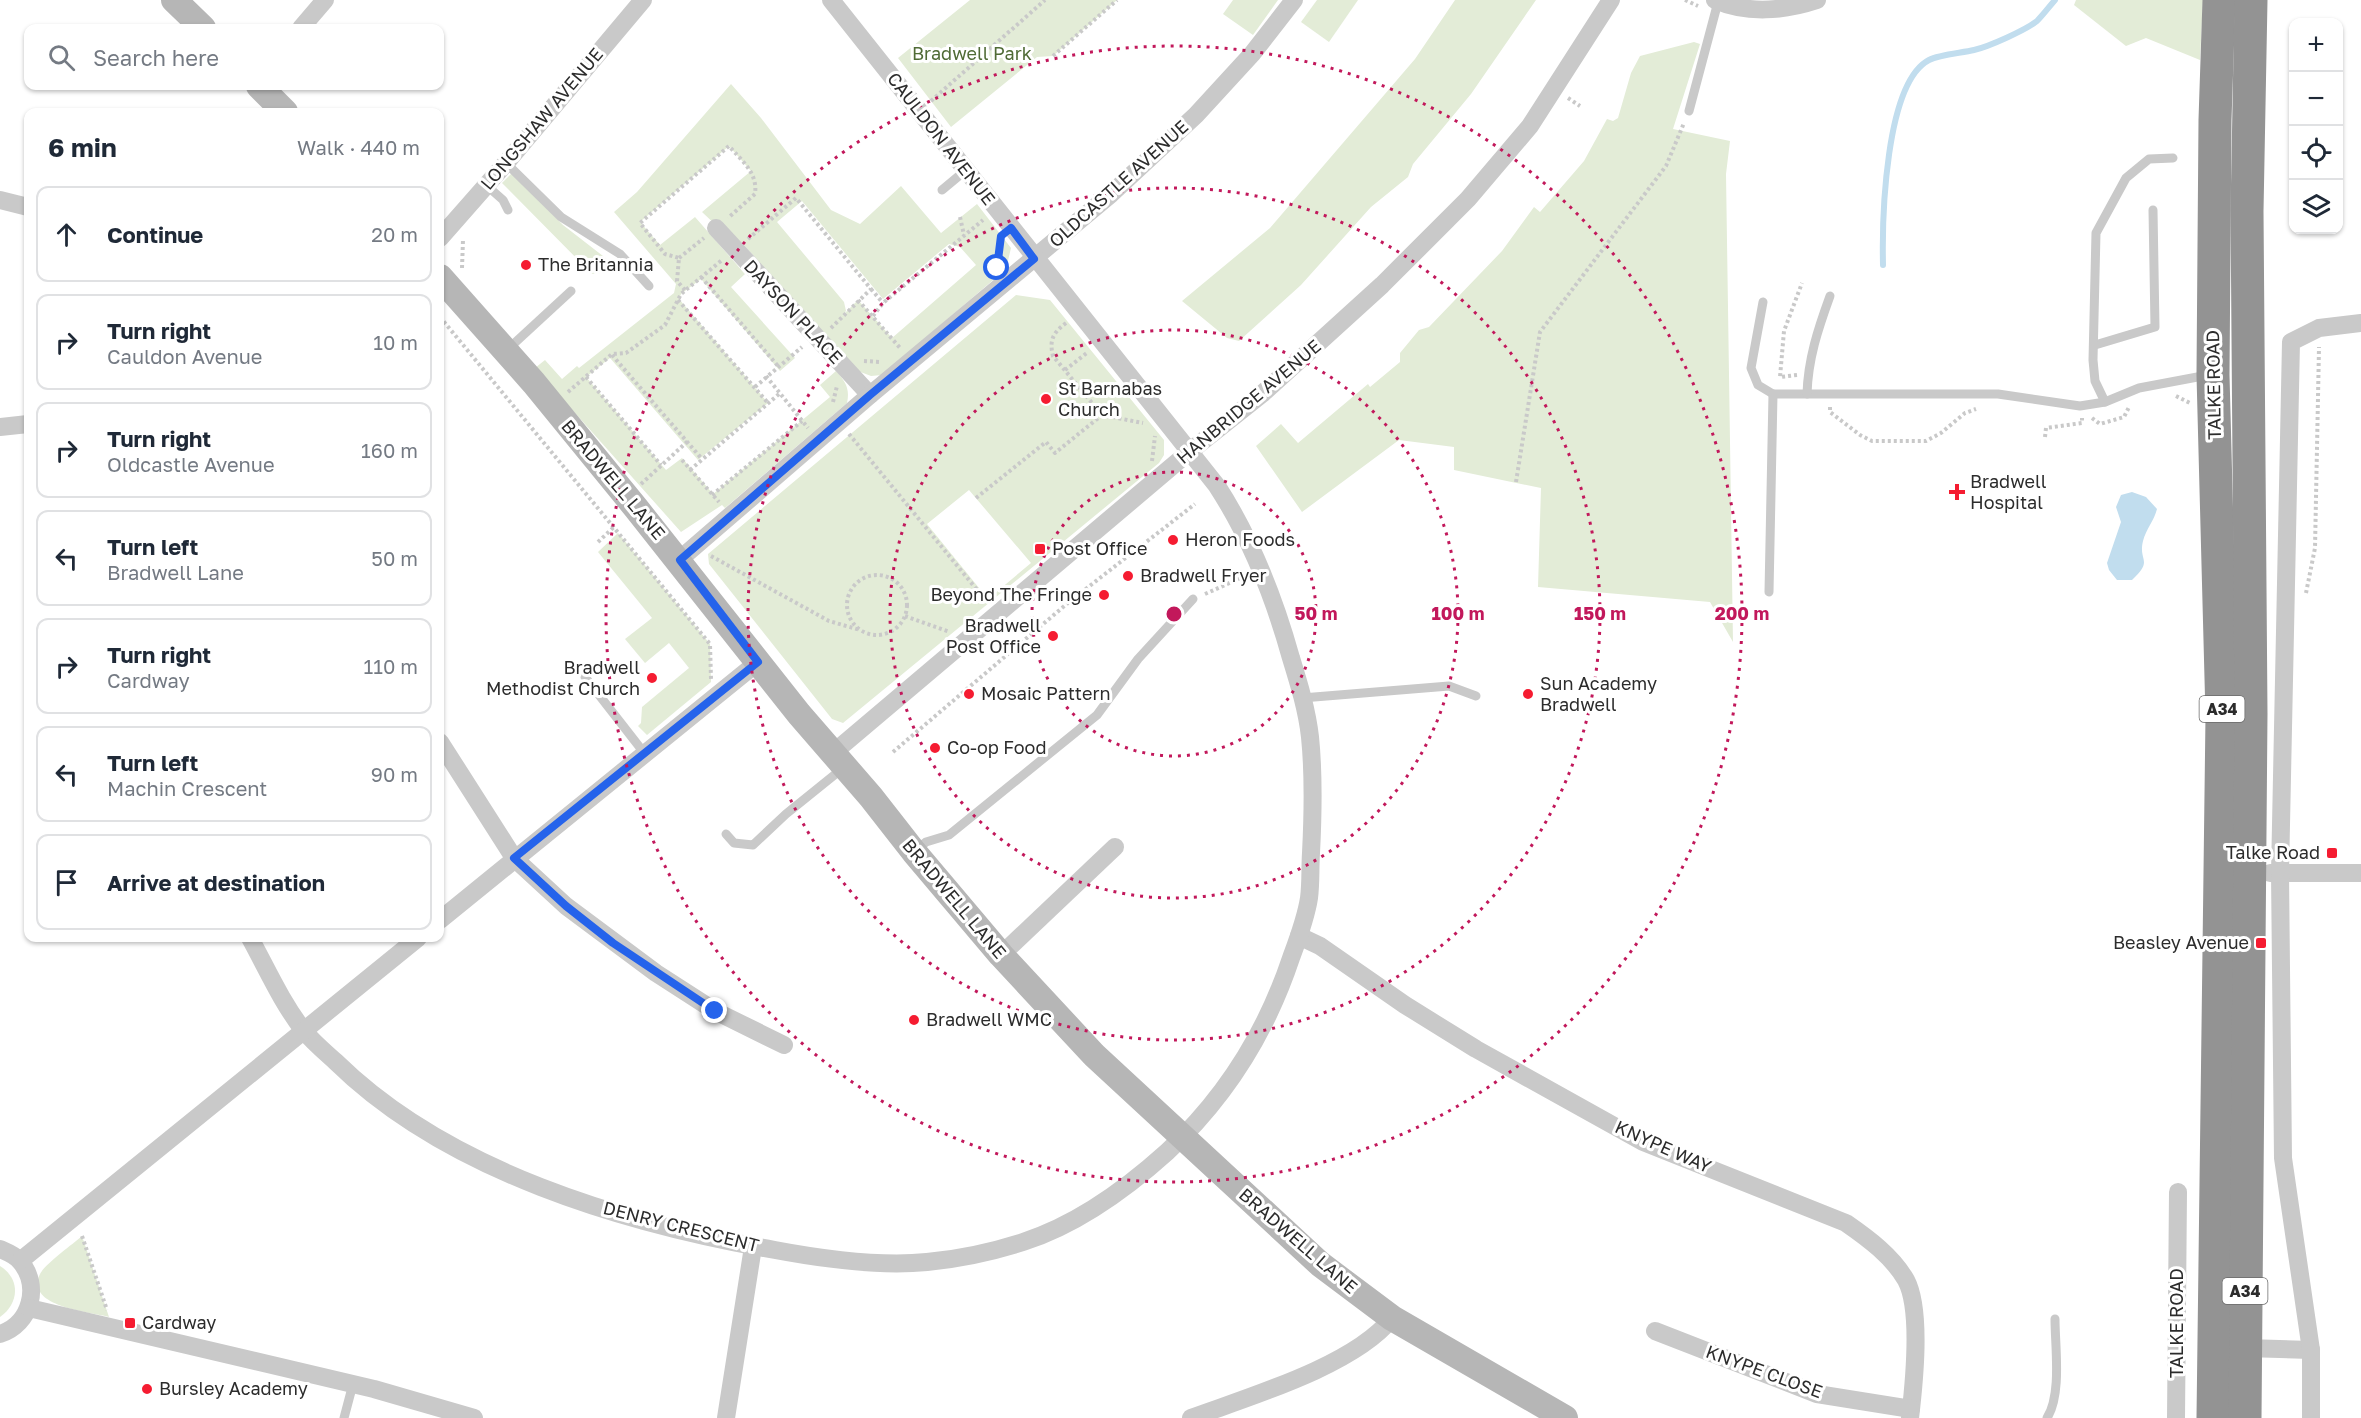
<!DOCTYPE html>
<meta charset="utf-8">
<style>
body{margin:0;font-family:"Golos Text",sans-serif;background:#f2f2f3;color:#1f2937}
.controls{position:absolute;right:18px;top:18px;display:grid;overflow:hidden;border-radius:12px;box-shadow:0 2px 4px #0004}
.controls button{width:54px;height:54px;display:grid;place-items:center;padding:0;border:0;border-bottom:2px solid #e0e1e3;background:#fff;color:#1f2937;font:30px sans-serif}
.stop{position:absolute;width:18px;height:18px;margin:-14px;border:4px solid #2563eb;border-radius:50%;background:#fff}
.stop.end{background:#2563eb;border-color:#fff;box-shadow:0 2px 6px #0008}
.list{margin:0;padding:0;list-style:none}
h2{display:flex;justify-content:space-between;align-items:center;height:78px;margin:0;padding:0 24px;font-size:26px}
h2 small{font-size:20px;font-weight:400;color:#747a83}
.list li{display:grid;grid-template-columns:39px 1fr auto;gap:18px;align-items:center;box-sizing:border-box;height:96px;margin:0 12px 12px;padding:0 12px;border:2px solid #e0e1e3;border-radius:12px}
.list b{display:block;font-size:22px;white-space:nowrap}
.list p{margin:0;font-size:20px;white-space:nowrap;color:#747a83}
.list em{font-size:20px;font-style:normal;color:#747a83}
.icon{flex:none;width:33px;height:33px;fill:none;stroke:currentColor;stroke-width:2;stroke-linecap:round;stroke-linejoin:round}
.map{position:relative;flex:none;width:2361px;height:1418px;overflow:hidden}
.search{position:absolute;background:#fff;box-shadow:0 2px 4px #0004;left:24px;top:24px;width:420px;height:66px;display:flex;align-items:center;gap:15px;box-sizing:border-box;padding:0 21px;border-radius:12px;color:#747a83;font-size:22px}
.panel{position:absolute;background:#fff;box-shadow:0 2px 4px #0004;left:24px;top:108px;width:420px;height:834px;border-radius:12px}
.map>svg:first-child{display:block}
</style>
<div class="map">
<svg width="2361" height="1418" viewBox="0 0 2361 1418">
<rect width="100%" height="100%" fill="#fff"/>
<g fill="#e3ecd7" fill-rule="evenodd">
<path d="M970,0H1117L1053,56L1037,57L951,127L898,58Z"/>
<path d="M1233,0H1278L1253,35L1223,14Z"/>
<path d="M1317,0H1358L1329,42L1301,22Z"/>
<path d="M1455,0H1536L1471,94L1413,164L1408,177L1371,207L1301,285L1239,341L1227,338L1182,301L1270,228L1415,59Z"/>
<path d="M2076,0H2203L2200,60L2146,38L2126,46L2074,5Z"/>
<path d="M1694,42L1700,44L1673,129L1730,141L1726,174L1733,642L1710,602L1538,587L1541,488L1454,470V447L1399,440L1302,512L1256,446L1281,424L1298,443L1368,384L1370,387L1400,362V353L1419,330L1429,327L1502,251L1534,207L1540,212L1584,161L1607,119L1613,121L1618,118L1631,73L1640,56Z"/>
<path d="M731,84L761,118L831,210L860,224L901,186L941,233L977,204L1011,248L1006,269L882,375L871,376L858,371L743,244L739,247L702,212L751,171L729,146L640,222L660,245L695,217L745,274L731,287L795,358L780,371L701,279L681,294L679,299L768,403L698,460L610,358L586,377L666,470L682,458L713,494L830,397L820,385L836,371C846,382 850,389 847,403L725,508L722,505L681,532L535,368L545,360L562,379L577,366L579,368L674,293L676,284L614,212L637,192ZM802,201L883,299L949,244L960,247L976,265L892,338L858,300L842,316L846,311L844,302L777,222Z"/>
<path d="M512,173L563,225L612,263L600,273L592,274L502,183Z"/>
<path d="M1016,295L1050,300L1164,440V455L1159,463L843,723L832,719L709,564L708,554ZM969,490L1031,563L988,599L927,524Z"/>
<path d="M618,533L710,644L711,682L647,735L638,726L641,723L642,707L689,668L669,643L645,663L625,639L652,618L598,552Z"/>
<path d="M82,1236L109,1317C90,1312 24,1307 40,1274C46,1263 72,1245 82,1236Z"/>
<path d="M0,1266C21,1279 19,1304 0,1317Z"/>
</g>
<path fill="#c1ddee" d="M2132,492L2146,497L2157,509C2154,521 2146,529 2143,541C2138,562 2154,559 2132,580H2117L2109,570L2107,563L2121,522L2116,507L2121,495Z"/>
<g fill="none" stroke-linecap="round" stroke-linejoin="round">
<path stroke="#c1ddee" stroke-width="6" d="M1883,265C1882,219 1885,83 1929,60C1940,54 1962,53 1974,50C1988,47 2026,30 2037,21C2043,15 2049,7 2055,0"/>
<g stroke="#c9c9c9" stroke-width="4" stroke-dasharray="3 3" stroke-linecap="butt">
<path d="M1685,0L1698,6"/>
<path d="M1053,56L1117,0"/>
<path d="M1568,98L1580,106"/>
<path d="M931,101L1045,0"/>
<path d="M960,217L964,235"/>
<path d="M748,239L796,198L871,289L830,329"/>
<path d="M679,258L704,238"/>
<path d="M997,267L1000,242"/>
<path d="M462,268L463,240"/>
<path d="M701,277L778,366"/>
<path d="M871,289L883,303"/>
<path d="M685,290L677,281L679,258L665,254L640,223L729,146C742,161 758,173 755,194L728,218"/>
<path d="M678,300L768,403"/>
<path d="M858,300L901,349"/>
<path d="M873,316L883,303L983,220"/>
<path d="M440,317L710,644L711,679"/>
<path d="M1066,323C1053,333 1049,340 1053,356L1102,415L1143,423"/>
<path d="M612,355L702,459"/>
<path d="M864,361L881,362"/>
<path d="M1065,370L1088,352"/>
<path d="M1797,375L1780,377L1784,331L1802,283"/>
<path d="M766,376L808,428"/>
<path d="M586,377L661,465"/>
<path d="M755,387L802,347"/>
<path d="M568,392L612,354L626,353L665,325L681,294L722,260"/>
<path d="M2176,396L2190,403"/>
<path d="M833,402L837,386"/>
<path d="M1830,407V412L1860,435L1872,441H1926L1941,433L1965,413L1976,409"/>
<path d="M2092,418L2100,424L2124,417L2129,407"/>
<path d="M849,434L987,602"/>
<path d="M2045,437L2046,428L2082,423V418"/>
<path d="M682,460L719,502"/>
<path d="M1152,461L1155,436"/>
<path d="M690,470L779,394"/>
<path d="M1516,482L1540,332L1666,166L1684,123"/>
<path d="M641,484L688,441"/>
<path d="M712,495L802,421"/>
<path d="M976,498L1046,442L1055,453L1102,415"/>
<path d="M598,542L615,526"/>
<path d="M711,556L829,621L860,630"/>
<circle cx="877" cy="605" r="30"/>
<path d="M2306,593L2315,548L2319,347"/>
<path d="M1205,594L1245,576"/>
<path d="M905,616L950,632"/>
<path d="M893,752L1069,602L1195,504"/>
<path d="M82,1236L107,1310"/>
</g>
<g stroke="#c9c9c9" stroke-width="9">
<path d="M1689,111L1718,2"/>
<path d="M506,163L561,217L620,254L649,286"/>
<path d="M486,185L503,200L508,210"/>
<path d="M942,190L966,170"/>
<path d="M1763,302L1751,368L1758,385L1773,394H1998L2080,406L2105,402L2139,388L2208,375"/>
<path d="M2095,345L2155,327L2153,210"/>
<path d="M507,350L571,291"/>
<path d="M1807,394C1808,359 1818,329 1830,296"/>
<path d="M2105,402L2095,381L2093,360L2096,233L2126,178L2149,159L2173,158"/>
<path d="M1769,592L1773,394"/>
<path d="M585,677L645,754"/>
<path d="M1302,698L1449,686L1476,696"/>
<path d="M726,834L734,843L753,845L786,814L843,768"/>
<path d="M915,851L926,842L949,835L1097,715L1138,659L1193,599"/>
<path d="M344,1418L353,1384"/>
<path d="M2047,1418C2062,1394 2055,1347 2055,1319"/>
</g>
<g stroke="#c9c9c9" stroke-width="18">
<path d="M1715,0C1747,14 1784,11 1817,0"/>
<path d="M301,28L325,0"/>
<path d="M0,200L28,207"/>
<path d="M716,228L870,395"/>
<path d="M440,238L506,163L643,0"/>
<path d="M0,427L28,424"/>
<path d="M679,560L870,395L1111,194L1196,115L1252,54L1294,0"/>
<path d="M440,742L514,858L566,906L656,973L715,1011L784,1045"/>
<path d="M833,753L1189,452L1262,394L1382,285L1468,199L1530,126L1611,0"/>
<path d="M2270,873H2361"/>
<path d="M440,920L758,662"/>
<path d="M1299,936L1320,946L1405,1005L1476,1049L1643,1142L1846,1223C1869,1239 1892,1256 1906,1280C1922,1310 1914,1384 1910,1418"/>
<path d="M250,938C267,969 282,1003 304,1031C313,1042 325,1052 336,1062C447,1171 625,1224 775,1250C823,1259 878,1267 927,1262C959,1259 992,1252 1023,1242C1076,1225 1126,1189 1167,1152C1224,1099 1266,1033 1291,958C1298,939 1306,918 1309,898C1311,883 1310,868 1311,853C1313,814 1314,776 1310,737C1307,710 1299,684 1291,658C1274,597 1252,540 1217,486L831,0"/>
<path d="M1001,955L1115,847"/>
<path d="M0,1249C7,1252 15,1255 20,1261C41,1286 31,1324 0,1334"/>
<path d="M20,1261L418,938"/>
<path d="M29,1308L374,1389L474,1418"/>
<path d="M1655,1331L1817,1394L1911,1409"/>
<path d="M2245,1348L2311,1350"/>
<path d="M726,1418L753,1247"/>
<path d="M1191,1418C1248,1397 1354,1366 1392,1318"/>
<path d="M2176,1418L2178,1192"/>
<path d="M2311,1418V1350L2283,1158L2280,873L2291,342L2319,328L2361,323"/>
</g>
<g stroke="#b6b6b6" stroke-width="26">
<path d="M174,0L203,28"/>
<path d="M259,86L285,112"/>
<path d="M440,277L534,383L636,508L799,714L871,797L914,852L1001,955L1094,1055L1320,1264L1392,1318L1565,1418"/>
</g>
<g stroke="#939393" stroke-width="33">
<path d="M2213,1418L2222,716L2213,375L2215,120L2219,0"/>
<path d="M2245,1418L2251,713L2247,211L2251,0"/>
</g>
</g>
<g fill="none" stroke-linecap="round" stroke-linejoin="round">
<path stroke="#2563eb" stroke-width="8" d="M715,1011L613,943L566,906L514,858L758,662L680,560L870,395L1034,259L1011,228L1001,236L997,268"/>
</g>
<g fill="none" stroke="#c2185b" stroke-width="3" stroke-dasharray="3 6">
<circle cx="1174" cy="614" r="142"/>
<circle cx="1174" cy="614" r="284"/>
<circle cx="1174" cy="614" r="426"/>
<circle cx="1174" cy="614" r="568"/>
</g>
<g fill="#f51c31" stroke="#fff" stroke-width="2">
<circle cx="526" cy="265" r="6"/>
<circle cx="1046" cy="399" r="6"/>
<path d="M1954 483h6v6h6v6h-6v6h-6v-6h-6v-6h6z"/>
<circle cx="1173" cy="540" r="6"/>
<rect x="1034" y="543" width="12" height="12" rx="3"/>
<circle cx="1128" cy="576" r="6"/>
<circle cx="1104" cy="595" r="6"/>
<circle cx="1053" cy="636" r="6"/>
<circle cx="652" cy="678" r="6"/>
<circle cx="969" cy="694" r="6"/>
<circle cx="1528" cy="694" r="6"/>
<circle cx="935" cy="748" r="6"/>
<rect x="2326" y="847" width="12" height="12" rx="3"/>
<rect x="2255" y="937" width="12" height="12" rx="3"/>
<circle cx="914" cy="1020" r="6"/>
<rect x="124" y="1317" width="12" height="12" rx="3"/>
<circle cx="147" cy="1389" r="6"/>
</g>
<g text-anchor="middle" stroke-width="6" stroke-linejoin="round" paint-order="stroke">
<g fill="#fff" stroke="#6b6b6b" stroke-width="1.5">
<rect x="2199.5" y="696" width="45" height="26" rx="4.5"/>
<rect x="2222.5" y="1278" width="45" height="26" rx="4.5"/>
</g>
<g font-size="16" font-weight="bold" fill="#2c2c2c">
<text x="2222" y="715">A34</text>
<text x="2245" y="1297">A34</text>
</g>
<g font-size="18" fill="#506b36" stroke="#fff">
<text x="972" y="60">Bradwell Park</text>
</g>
<g font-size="18" fill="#2c2c2c" stroke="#fff">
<text transform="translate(542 119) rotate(-50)" y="6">LONGSHAW AVENUE</text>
<text transform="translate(941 139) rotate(52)" y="6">CAULDON AVENUE</text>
<text transform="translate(1119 184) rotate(-42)" y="6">OLDCASTLE AVENUE</text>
<text transform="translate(793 312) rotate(47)" y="6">DAYSON PLACE</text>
<text transform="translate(2214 385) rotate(-91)" y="6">TALKE ROAD</text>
<text transform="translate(1249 402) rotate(-40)" y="6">HANBRIDGE AVENUE</text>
<text transform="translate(613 480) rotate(50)" y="6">BRADWELL LANE</text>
<text transform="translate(954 899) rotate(50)" y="6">BRADWELL LANE</text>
<text transform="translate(1663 1147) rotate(24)" y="6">KNYPE WAY</text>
<text transform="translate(681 1227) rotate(14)" y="6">DENRY CRESCENT</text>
<text transform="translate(1298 1241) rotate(41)" y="6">BRADWELL LANE</text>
<text transform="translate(2177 1323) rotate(-90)" y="6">TALKE ROAD</text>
<text transform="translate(1764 1372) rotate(20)" y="6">KNYPE CLOSE</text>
</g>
<g font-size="18" fill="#2c2c2c" stroke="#fff" text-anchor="start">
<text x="538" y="271">The Britannia</text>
<text x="1058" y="395">St Barnabas<tspan x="1058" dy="21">Church</tspan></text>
<text x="1970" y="488">Bradwell<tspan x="1970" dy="21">Hospital</tspan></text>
<text x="1185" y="546">Heron Foods</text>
<text x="1052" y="555">Post Office</text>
<text x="1140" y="582">Bradwell Fryer</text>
<text x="1092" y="601" text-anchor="end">Beyond The Fringe</text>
<text x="1041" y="632" text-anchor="end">Bradwell<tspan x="1041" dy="21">Post Office</tspan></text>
<text x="640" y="674" text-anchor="end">Bradwell<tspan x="640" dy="21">Methodist Church</tspan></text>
<text x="1540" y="690">Sun Academy<tspan x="1540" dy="21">Bradwell</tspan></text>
<text x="981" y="700">Mosaic Pattern</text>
<text x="947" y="754">Co-op Food</text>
<text x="2320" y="859" text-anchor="end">Talke Road</text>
<text x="2249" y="949" text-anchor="end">Beasley Avenue</text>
<text x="926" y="1026">Bradwell WMC</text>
<text x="142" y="1329">Cardway</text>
<text x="159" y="1395">Bursley Academy</text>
</g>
</g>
<circle cx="1174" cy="614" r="9" fill="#c2185b" stroke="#fff" stroke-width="3"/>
<g font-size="18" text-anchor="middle" font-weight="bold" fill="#c2185b" stroke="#fff" stroke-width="6" stroke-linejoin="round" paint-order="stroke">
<text x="1316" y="620">50 m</text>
<text x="1458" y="620">100 m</text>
<text x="1600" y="620">150 m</text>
<text x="1742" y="620">200 m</text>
</g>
</svg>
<div class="controls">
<button>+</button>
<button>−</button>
<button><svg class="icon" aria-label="locate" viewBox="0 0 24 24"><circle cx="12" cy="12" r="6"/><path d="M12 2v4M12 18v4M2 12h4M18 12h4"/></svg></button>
<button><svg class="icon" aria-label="layers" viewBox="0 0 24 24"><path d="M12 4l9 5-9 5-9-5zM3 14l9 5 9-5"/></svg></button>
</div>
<div class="stop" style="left:997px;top:268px"></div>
<div class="stop end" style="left:715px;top:1011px"></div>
<div class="search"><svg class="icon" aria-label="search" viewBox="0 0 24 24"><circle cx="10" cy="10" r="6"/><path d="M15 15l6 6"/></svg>Search here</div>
<section class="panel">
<h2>6 min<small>Walk · 440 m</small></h2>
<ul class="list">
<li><svg class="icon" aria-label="ahead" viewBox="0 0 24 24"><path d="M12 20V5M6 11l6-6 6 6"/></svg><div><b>Continue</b></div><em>20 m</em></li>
<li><svg class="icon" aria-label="right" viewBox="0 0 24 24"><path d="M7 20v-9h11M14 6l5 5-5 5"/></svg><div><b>Turn right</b><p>Cauldon Avenue</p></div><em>10 m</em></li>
<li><svg class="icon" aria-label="right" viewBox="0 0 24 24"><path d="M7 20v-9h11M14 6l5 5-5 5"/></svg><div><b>Turn right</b><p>Oldcastle Avenue</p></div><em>160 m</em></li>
<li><svg class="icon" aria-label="left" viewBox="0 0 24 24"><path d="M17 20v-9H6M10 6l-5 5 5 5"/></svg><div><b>Turn left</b><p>Bradwell Lane</p></div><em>50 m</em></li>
<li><svg class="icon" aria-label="right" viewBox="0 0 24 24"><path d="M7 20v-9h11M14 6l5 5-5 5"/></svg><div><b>Turn right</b><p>Cardway</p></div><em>110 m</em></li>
<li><svg class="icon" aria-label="left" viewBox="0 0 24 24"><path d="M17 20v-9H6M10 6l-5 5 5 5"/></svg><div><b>Turn left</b><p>Machin Crescent</p></div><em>90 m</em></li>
<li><svg class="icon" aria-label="arrive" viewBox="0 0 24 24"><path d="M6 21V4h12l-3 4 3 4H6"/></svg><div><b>Arrive at destination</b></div></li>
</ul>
</section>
</div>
